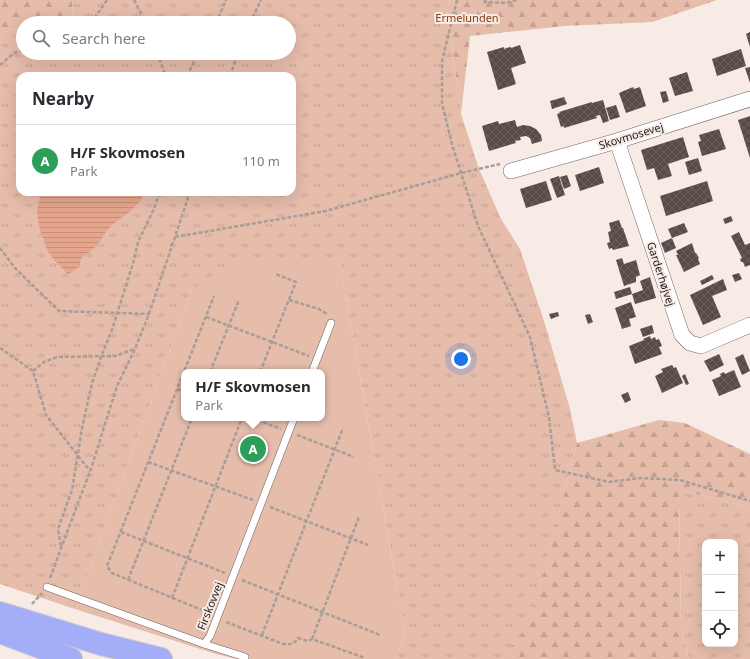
<!DOCTYPE html>
<meta charset="utf-8">
<style>
body{margin:0;font-family:"Noto Sans",sans-serif;background:#f2f2f3;color:#2b2b33}
.controls{position:absolute;right:12px;bottom:12px;display:grid;overflow:hidden;border-radius:8px;box-shadow:0 4px 16px #0002}
.controls button{width:36px;height:36px;display:grid;place-items:center;padding:0;border:0;border-bottom:1px solid #e1e1e2;background:#fff;color:#2b2b33;font:20px sans-serif}
.you{position:absolute;left:461px;top:359px;width:14px;height:14px;margin:-10px;border:3px solid #fff;border-radius:50%;background:#1a73e8;box-shadow:0 0 0 6px #1a73e833}
.badge{display:grid;place-items:center;width:26px;height:26px;border-radius:50%;background:#6668e1;color:#fff;font-size:13px;font-weight:700}
.pin{position:absolute;translate:-50% -50%;border:2px solid #fff;box-shadow:0 1px 4px #0006}
.popup{position:absolute;left:181px;top:369px;width:144px;height:52px;box-sizing:border-box;display:grid;place-content:center;border-radius:8px;background:#fff;filter:drop-shadow(0 1px 3px #0005);font-size:13px;white-space:nowrap;color:#7c7c81}
.popup b{font-size:15px;color:#2b2b33}
.popup::after{content:'';position:absolute;left:50%;top:100%;margin-left:-8px;border:8px solid transparent;border-top-color:#fff}
.list{margin:0;padding:0;list-style:none}
h2{display:flex;justify-content:space-between;align-items:center;height:52px;margin:0;padding:0 16px;font-size:17px}
h2 small{font-size:13px;font-weight:400;color:#7c7c81}
.list li{display:grid;grid-template-columns:26px 1fr auto;gap:12px;align-items:center;box-sizing:border-box;height:72px;padding:0 16px;border-top:1px solid #e1e1e2}
.list b{display:block;font-size:15px;white-space:nowrap}
.list p{margin:0;font-size:13px;white-space:nowrap;color:#7c7c81}
.list em{font-size:13px;font-style:normal;color:#7c7c81}
.icon{flex:none;width:22px;height:22px;fill:none;stroke:currentColor;stroke-width:2;stroke-linecap:round;stroke-linejoin:round}
.map{position:relative;flex:none;width:750px;height:659px;overflow:hidden}
.search{position:absolute;background:#fff;box-shadow:0 4px 16px #0002;left:16px;top:16px;width:280px;height:44px;display:flex;align-items:center;gap:10px;box-sizing:border-box;padding:0 14px;border-radius:22px;color:#7c7c81;font-size:15px}
.panel{position:absolute;background:#fff;box-shadow:0 4px 16px #0002;left:16px;top:72px;width:280px;height:124px;border-radius:12px}
.map>svg:first-child{display:block}
</style>
<div class="map">
<svg width="750" height="659" viewBox="0 0 750 659">
<defs>
<pattern id="grass-tufts" width="24" height="20" patternUnits="userSpaceOnUse"><rect width="24" height="20" fill="#e6bcab"/><path d="M3 7l-1-3M5 7V3M7 7l1-3M15 17l-1-3M17 17v-4M19 17l1-3" fill="none" stroke="#c5a192"/></pattern>
<pattern id="forest-firs" width="22" height="20" patternUnits="userSpaceOnUse"><rect width="22" height="20" fill="#e6bcab"/><path d="M5 1l3.5 6h-7zM16 11l3.5 6h-7z" fill="#c5a192"/></pattern>
<pattern id="water-rules" width="6" height="5" patternUnits="userSpaceOnUse"><rect width="6" height="5" fill="#e6a68c"/><path d="M0 2.5h6" fill="none" stroke="#c58e78"/></pattern>
<pattern id="building-cross-hatch" width="8" height="8" patternUnits="userSpaceOnUse"><rect width="8" height="8" fill="#574c48"/><path d="M0 0l8 8M0 8l8-8" fill="none" stroke="#6b625f"/></pattern>
</defs>
<rect width="100%" height="100%" fill="#f8ebe6"/>
<g fill="url(#grass-tufts)" fill-rule="evenodd">
<path d="M72,0H450L447,9L461,114L479,169L501,219L520,249L544,321L570,409L577,443L531,623L502,659H396L405,633L339,257L192,289L75,609L0,584V33L23,27V53H289V23H40L73,15ZM20,76H292V192H20Z"/>
<path d="M679,490L750,507V659H689L681,629ZM705,542H735V644H705Z"/>
</g>
<g fill="url(#forest-firs)">
<path d="M0,0H72L73,15L40,23H23V27L0,33Z"/>
<path d="M450,0H717L652,22L565,26L470,36L461,114L447,9Z"/>
<path d="M659,420L685,423L750,454V507L679,490L681,629L689,659H502L531,622L577,443Z"/>
</g>
<path fill="#e6bcab" fill-rule="evenodd" d="M339,257L405,633L396,659H237L216,654L75,609L192,289L239,261ZM184,372H322V418H184Z"/>
<path fill="url(#water-rules)" d="M41,192H145C138,209 122,216 110,227C104,233 101,242 95,247C84,258 83,251 78,268L68,274L54,260L47,250L39,226L37,211Z"/>
<g fill="url(#building-cross-hatch)">
<path d="M750,32V47L746,34Z"/>
<path d="M520,45L526,63L511,68L516,84L498,90L487,52L504,47L505,50L506,48L511,47V48Z"/>
<path d="M741,49L746,66L717,76L712,59Z"/>
<path d="M750,67V83L745,68Z"/>
<path d="M687,72L693,91L675,96L669,78Z"/>
<path d="M633,87L634,89L640,87L646,106L626,113L619,93Z"/>
<path d="M666,91L669,101L663,103L660,92Z"/>
<path d="M564,97L567,104L552,109L550,101Z"/>
<path d="M603,100L609,121L603,123L600,115L596,116L597,118L564,128V126L561,127L557,114L560,113L559,112L592,102V103Z"/>
<path d="M616,105L620,117L610,120L606,108Z"/>
<path d="M750,116V158L738,120Z"/>
<path d="M515,120L517,127L523,125L530,126L536,129L541,135L542,141L532,144L530,138L526,136L520,137L521,140L515,141L516,143L489,151L482,126L498,121L499,124Z"/>
<path d="M719,129L726,149L702,156L698,142L701,141L699,135Z"/>
<path d="M683,137L689,157L668,164L672,176L658,180L654,168L647,170L641,150Z"/>
<path d="M698,158L702,171L689,175L685,162Z"/>
<path d="M599,167L604,183L580,191L575,175Z"/>
<path d="M567,175L571,186L564,189L560,177Z"/>
<path d="M559,176L565,195L557,198L550,179Z"/>
<path d="M546,181L552,200L526,208L520,189Z"/>
<path d="M707,181L713,201L666,216L660,196Z"/>
<path d="M731,216L733,221L725,224L723,219Z"/>
<path d="M619,220L622,228H623L629,246L613,250L612,248L609,249L607,243L610,242L608,232L611,231L609,223Z"/>
<path d="M684,223L688,232L672,238L668,229Z"/>
<path d="M739,232L745,245L750,243V265L745,267L743,262H741L740,259L742,258L731,236Z"/>
<path d="M672,238L676,248L665,253L661,243Z"/>
<path d="M692,243L695,253H696L699,258L698,259L700,264L684,272L676,255H678L676,251Z"/>
<path d="M622,258L624,264L636,260L640,275L636,277V282L624,286L616,260Z"/>
<path d="M739,273L742,279L735,282L732,275Z"/>
<path d="M712,275L714,279L702,285L700,281Z"/>
<path d="M650,277L656,298L635,304L632,294L616,299L614,292L630,287L632,294L643,290L640,281Z"/>
<path d="M723,279L727,290L712,296L721,317L703,325L690,295Z"/>
<path d="M631,302L636,317L629,319L631,326L622,329L615,308Z"/>
<path d="M558,312L559,316L551,319L549,314Z"/>
<path d="M590,314L593,322L588,324L585,315Z"/>
<path d="M652,325L654,333L643,337L640,329Z"/>
<path d="M650,336L651,339L655,337L656,340L659,339L662,346L659,347L662,354L635,364L629,346L644,340L643,339Z"/>
<path d="M719,354L724,365L710,372L704,361Z"/>
<path d="M743,354L750,371L742,375L735,358Z"/>
<path d="M672,365L674,368L676,367L683,383L662,393L655,376L663,372L661,369Z"/>
<path d="M734,370L741,387L719,396L712,380L721,376L720,374L724,372L725,374Z"/>
<path d="M685,374L689,384L686,385L682,376Z"/>
<path d="M628,392L631,400L625,403L621,395Z"/>
</g>
<g fill="none" stroke-linecap="round" stroke-linejoin="round">
<defs>
<g id="service">
<path d="M312,372L331,323"/>
<path d="M47,587L204,644L210,636L294,418"/>
<path d="M204,644L245,657"/>
</g>
<g id="minor">
<path d="M617,141L682,335L690,343L701,346L750,325"/>
<path d="M511,171L617,141L750,99"/>
</g>
<g id="motorway">
<path d="M0,613L101,644L161,659"/>
<path d="M0,632L71,659"/>
</g>
</defs>
<use href="#service" stroke="#6f6460" stroke-width="8"/>
<use href="#minor" stroke="#6f6460" stroke-width="16"/>
<use href="#motorway" stroke="#cecdcc" stroke-width="24"/>
<g stroke="#a79d99" stroke-width="2.5" stroke-dasharray="4 2" stroke-linecap="butt">
<path d="M134,0L146,23"/>
<path d="M457,0L442,61V104L453,148L478,226L530,337L549,417L555,470L609,482L641,478L680,480L750,501"/>
<path d="M485,0V2L506,3L517,0"/>
<path d="M91,23L107,0"/>
<path d="M216,23L226,0"/>
<path d="M250,23L261,0"/>
<path d="M157,53L166,76"/>
<path d="M0,65L14,53L23,50"/>
<path d="M187,76L198,53"/>
<path d="M230,76L238,53"/>
<path d="M175,237L326,211L461,173L500,164"/>
<path d="M0,248L15,268L59,311L149,314"/>
<path d="M289,300L319,309L327,314"/>
<path d="M206,317L309,356"/>
<path d="M0,348L33,371L46,415L90,471"/>
<path d="M33,371L44,362L57,357L115,356L135,349"/>
<path d="M210,372L239,300"/>
<path d="M260,372L296,282L275,274"/>
<path d="M177,389L184,392"/>
<path d="M252,418L281,429"/>
<path d="M297,435L354,457"/>
<path d="M148,462L253,500"/>
<path d="M270,507L368,545"/>
<path d="M121,532L225,573"/>
<path d="M61,546L58,529L72,490L82,428L92,383L101,357L112,330L134,260L138,242L153,211L160,192"/>
<path d="M50,578L81,495L90,472L117,386L135,349L149,314L190,192"/>
<path d="M128,580L192,418"/>
<path d="M242,580L380,635"/>
<path d="M172,598L242,418"/>
<path d="M32,604L42,593"/>
<path d="M209,613L112,573L107,566L214,296"/>
<path d="M226,622L283,644C291,645 294,644 298,638L308,641L312,639L365,658"/>
<path d="M262,635L343,428"/>
<path d="M312,639L359,517"/>
</g>
<use href="#service" stroke="#fff" stroke-width="7"/>
<use href="#minor" stroke="#fff" stroke-width="15"/>
<use href="#motorway" stroke="#a4adf7" stroke-width="22"/>
</g>
<g text-anchor="middle" stroke-width="4" stroke-linejoin="round" paint-order="stroke">
<g font-size="11" fill="#853916" stroke="#f8ebe6">
<text x="467" y="22">Ermelunden</text>
</g>
<g font-size="11" fill="#1f1a18" stroke="#f8ebe6">
<text transform="translate(631 136) rotate(-17)" y="4">Skovmosevej</text>
<text transform="translate(661 274) rotate(72)" y="4">Garderhøjvej</text>
<text transform="translate(210 606) rotate(-68)" y="4">Firskovvej</text>
</g>
</g>
</svg>
<div class="controls">
<button>+</button>
<button>−</button>
<button><svg class="icon" aria-label="locate" viewBox="0 0 24 24"><circle cx="12" cy="12" r="6"/><path d="M12 2v4M12 18v4M2 12h4M18 12h4"/></svg></button>
</div>
<div class="you"></div>
<div class="pin badge" style="left:253px;top:449px;background:#2e9e5b">A</div>
<div class="popup"><b>H/F Skovmosen</b>Park</div>
<div class="search"><svg class="icon" aria-label="search" viewBox="0 0 24 24"><circle cx="10" cy="10" r="6"/><path d="M15 15l6 6"/></svg>Search here</div>
<section class="panel">
<h2>Nearby<small></small></h2>
<ul class="list">
<li><span class="badge" style="background:#2e9e5b">A</span><div><b>H/F Skovmosen</b><p>Park</p></div><em>110 m</em></li>
</ul>
</section>
</div>
